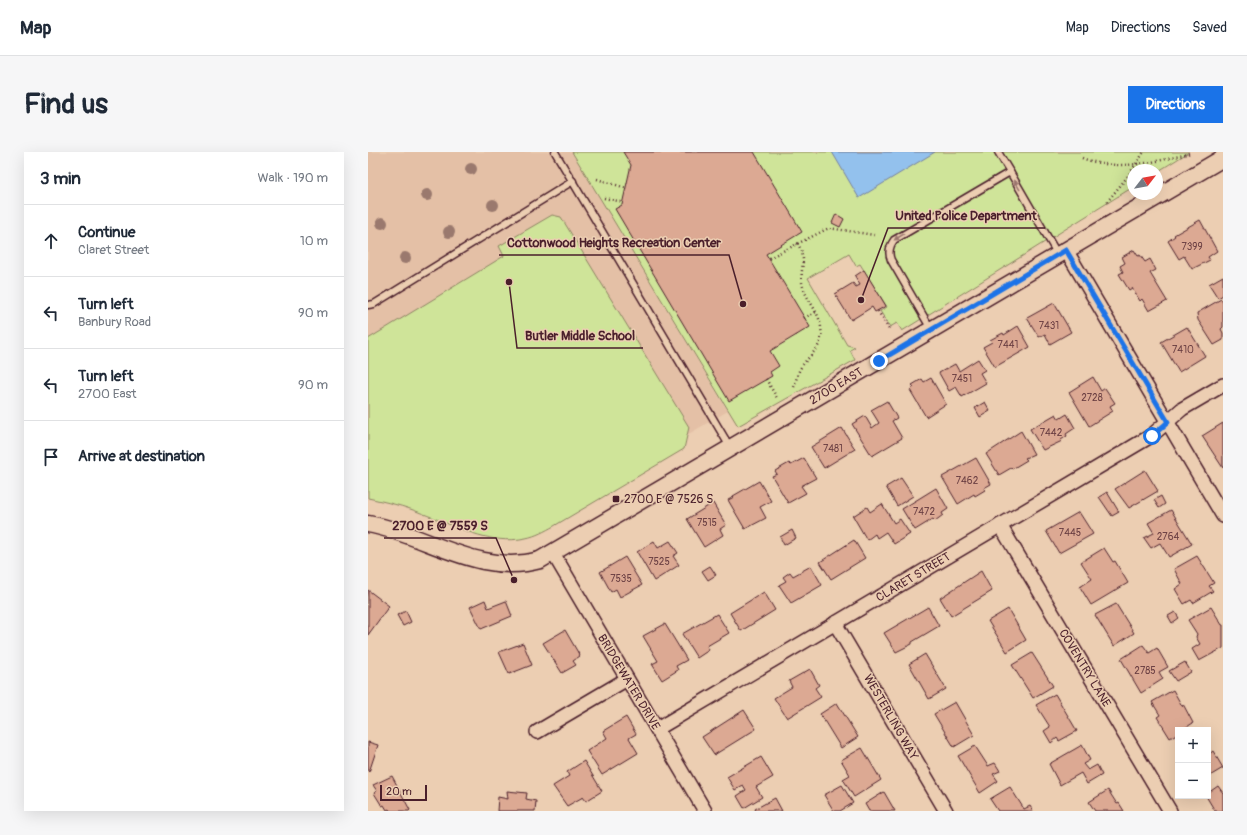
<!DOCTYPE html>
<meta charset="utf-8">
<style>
body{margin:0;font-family:Pangolin,sans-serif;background:#f6f6f7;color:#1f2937}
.controls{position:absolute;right:12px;bottom:12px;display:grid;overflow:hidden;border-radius:0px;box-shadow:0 4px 16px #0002}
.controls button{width:36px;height:36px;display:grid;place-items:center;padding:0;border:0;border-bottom:1px solid #e0e1e3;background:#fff;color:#1f2937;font:20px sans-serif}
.compass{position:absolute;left:759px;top:12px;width:36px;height:36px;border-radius:50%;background:#fff;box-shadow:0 4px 16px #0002;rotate:59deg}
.scale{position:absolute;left:12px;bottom:10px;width:47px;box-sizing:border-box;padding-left:4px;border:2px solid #4a1f2b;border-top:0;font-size:11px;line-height:14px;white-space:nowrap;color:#4a1f2b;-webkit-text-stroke:3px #ecceb2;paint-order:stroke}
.stop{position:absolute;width:12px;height:12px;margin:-9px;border:3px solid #1a73e8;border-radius:50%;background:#fff}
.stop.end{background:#1a73e8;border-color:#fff;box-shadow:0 1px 4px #0008}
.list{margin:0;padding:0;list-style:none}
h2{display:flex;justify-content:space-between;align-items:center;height:52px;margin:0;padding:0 16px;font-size:17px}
h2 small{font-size:13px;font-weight:400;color:#747a83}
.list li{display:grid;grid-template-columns:26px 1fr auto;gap:12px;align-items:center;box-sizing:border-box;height:72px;padding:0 16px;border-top:1px solid #e0e1e3}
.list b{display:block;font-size:15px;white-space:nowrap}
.list p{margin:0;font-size:13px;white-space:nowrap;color:#747a83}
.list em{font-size:13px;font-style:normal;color:#747a83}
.icon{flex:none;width:22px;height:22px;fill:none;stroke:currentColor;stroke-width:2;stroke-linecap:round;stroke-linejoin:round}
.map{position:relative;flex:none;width:855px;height:659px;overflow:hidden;border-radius:0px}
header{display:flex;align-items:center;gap:24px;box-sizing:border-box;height:56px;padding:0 20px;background:#fff;border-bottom:1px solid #e0e1e3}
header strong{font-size:19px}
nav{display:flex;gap:22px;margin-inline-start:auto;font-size:14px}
.intro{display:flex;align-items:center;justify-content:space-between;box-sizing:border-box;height:96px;padding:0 24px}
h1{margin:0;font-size:28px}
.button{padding:10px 18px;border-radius:0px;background:#1a73e8;color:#fff;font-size:14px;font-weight:700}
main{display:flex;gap:24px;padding:0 24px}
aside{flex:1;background:#fff;border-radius:0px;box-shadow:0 4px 16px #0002}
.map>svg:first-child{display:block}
</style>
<header>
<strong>Map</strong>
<nav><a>Map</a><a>Directions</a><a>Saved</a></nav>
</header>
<div class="intro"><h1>Find us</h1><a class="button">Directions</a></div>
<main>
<aside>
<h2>3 min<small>Walk · 190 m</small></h2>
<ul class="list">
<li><svg class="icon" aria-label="ahead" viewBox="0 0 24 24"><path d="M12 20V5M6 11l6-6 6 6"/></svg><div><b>Continue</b><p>Claret Street</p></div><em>10 m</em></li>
<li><svg class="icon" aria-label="left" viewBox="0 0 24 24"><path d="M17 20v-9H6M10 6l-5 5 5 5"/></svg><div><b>Turn left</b><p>Banbury Road</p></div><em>90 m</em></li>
<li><svg class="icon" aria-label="left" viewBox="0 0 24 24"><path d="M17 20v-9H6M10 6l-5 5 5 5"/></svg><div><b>Turn left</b><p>2700 East</p></div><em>90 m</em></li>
<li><svg class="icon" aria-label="arrive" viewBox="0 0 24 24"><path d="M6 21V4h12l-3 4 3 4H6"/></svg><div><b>Arrive at destination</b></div></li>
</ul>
</aside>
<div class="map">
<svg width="855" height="659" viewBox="0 0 855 659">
<rect width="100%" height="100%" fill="#ecceb2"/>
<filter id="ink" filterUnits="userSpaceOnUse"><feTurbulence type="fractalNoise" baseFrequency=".025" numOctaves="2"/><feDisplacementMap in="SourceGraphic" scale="8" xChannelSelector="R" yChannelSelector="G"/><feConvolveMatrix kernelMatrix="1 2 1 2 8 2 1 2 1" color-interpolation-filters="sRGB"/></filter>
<g filter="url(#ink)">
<path fill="#e4c0a6" d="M0,0H204L360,259L146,384L0,337Z"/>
<g fill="#cfe499" stroke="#8c8262">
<path d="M204,0H821L789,20V18H765V35L534,179L529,171L522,175L512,159L519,155L492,112L488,114L481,102L440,126L479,193L487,195L482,198L487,208L370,274Z"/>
<path d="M184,63L193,65L321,275L316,297L186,374C177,379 168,384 158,386C121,394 86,373 53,361C36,354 18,350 0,346V187L136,104L131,94Z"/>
</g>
<path fill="#93c1ed" stroke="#76809f" d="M464,0H567L491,46Z"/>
<g fill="#dca993" stroke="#4a1f2b">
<path d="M255,0H386L434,80L398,102L442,175L402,199L411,214L402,220L404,224L361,249L247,57L254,53L263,13Z"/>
<path d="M468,62L476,67L472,75L464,71Z"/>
<path d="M832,68L849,99L840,105L842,108L824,117L816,104L811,107L800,89L807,84L806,83Z"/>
<path d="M766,98L770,104L772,103L777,110L782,107L788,118L782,121L799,149L781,159L774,147L772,149L764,136L761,138L751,122L755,120L752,114L757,111L754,105Z"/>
<path d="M496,118L518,154L507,160L504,155L483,168L467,142L485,131L488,135L492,133L487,124Z"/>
<path d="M855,124V143L850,146L841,132Z"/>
<path d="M853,147L855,151V175L853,177L855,181V188L846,193L830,168L829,161Z"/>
<path d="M686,151L703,180L682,192L677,182L671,185L659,166Z"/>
<path d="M650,174L662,195L627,215L615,195L624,190L622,188L635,181L636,183Z"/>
<path d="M819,175L837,204L811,220L793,190Z"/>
<path d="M610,207L617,218L612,221L618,231L594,245L588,235L581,239L571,221L587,212L591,219Z"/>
<path d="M725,225L733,239L737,236L747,251L742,254L745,259L721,274L701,240Z"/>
<path d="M563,226L578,252L558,265L542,238L546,235L544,233L554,227L556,230Z"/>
<path d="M519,249L529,266L524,269L534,286L504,304L484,272L497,264L504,276L511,271L503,258Z"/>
<path d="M617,250L622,259L612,265L607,256Z"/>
<path d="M688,262L691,267L699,262L707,276L698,282L699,284L693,288L694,289L675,298L662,277Z"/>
<path d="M855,271V316L834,284Z"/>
<path d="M474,276L487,297L456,316L443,295Z"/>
<path d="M653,279L666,302L657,306L659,308L644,317L643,316L631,323L618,302Z"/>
<path d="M436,306L448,326L433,334L438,341L420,351L404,324L409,322L407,319L421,311L423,313Z"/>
<path d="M608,306L623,332L616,336L617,338L607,344L606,342L590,352L574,325Z"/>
<path d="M777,318L790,339L761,356L747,337Z"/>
<path d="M533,326L545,344L529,354L518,335Z"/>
<path d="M391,329L403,349L392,355L398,366L377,377L360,348L366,345L365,344Z"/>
<path d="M568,336L580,357L574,361L575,363L567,369L565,367L547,378L534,357Z"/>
<path d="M739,340L751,360L744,364L731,345Z"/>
<path d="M793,344L797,352L791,356L786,348Z"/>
<path d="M345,351L358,373L352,377L355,383L336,395L319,367Z"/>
<path d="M514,352L526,371L532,367L542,382L526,392L518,380L509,386L507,382L499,388L485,364L499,355L502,360Z"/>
<path d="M803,358L824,392L801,405L792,391L783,396L776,386L786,381L780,371Z"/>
<path d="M711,360L725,382L691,401L678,379Z"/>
<path d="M424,378L428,386L416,393L412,385Z"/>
<path d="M486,388L497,406L463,427L452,410Z"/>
<path d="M286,389L290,396L302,389L310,401L305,404L311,413L286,429L269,400Z"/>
<path d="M736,396L745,410L747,409L760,431L723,453L712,435L724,427L713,410Z"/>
<path d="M829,404L846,431L841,434L845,439L825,451L823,448L816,452L807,437L814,432L806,417Z"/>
<path d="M257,405L274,433L252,445L248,437L243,440L232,420Z"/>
<path d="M342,414L348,423L340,428L334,419Z"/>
<path d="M443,414L454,433L423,451L411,433L418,429L415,425L422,420L425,424Z"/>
<path d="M613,419L624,439L583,464L572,446Z"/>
<path d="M0,438L21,454L0,483Z"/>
<path d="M396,440L407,458L373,479L362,461Z"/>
<path d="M117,448L120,456L138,449L144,464L113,477L102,455Z"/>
<path d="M748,452L766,481L746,494L727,463Z"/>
<path d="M560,455L571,474L544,490V492L528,500L516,481Z"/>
<path d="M843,455L854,473H855V496L831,509L824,497L832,492L828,485L829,482L820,468Z"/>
<path d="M640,457L658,488L639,500L620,469Z"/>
<path d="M38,459L43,470L35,474L29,463Z"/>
<path d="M807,460L811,466L804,471L800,464Z"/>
<path d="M349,462L361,481L339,494L341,498L329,506L314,482Z"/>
<path d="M297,472L319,508L308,514L310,518L294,528L284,512L290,509L275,484Z"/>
<path d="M197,478L212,504L205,509L208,513L194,521L175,491Z"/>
<path d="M155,491L164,513L141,522L131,500Z"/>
<path d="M775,493L781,501L789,496L800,515L791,520L795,527L773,541L753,507Z"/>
<path d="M664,501L685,534L665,546L644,513Z"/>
<path d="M557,502L578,537L561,547L541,512Z"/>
<path d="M817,510L823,520L808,529L801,519Z"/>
<path d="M442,517L451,533L447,536L453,545L419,566L406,546L424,535L421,529Z"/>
<path d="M805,538L814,554L815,552L825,571L814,578H810V581L802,586L789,565L792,563L784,550Z"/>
<path d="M687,542L709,579L691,589L689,586L683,591L676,579L682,575L668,553Z"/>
<path d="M587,550L606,583L586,595L566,562Z"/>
<path d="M469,551L490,585L473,596L452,562Z"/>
<path d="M376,558L388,577L346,603L334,585Z"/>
<path d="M258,565L268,582L261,586L270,601L234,623L219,599L239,586L235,579Z"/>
<path d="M0,590L10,593L1,620L0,619Z"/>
<path d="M714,593L722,608L715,612L720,618L729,613L734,623L719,632L713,621L692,633L681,612Z"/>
<path d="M607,594L620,614L627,611L632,619L625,622L630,629L612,641L590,604Z"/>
<path d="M494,596L513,628L486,645L475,627L482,623L473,608Z"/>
<path d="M845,599L855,616L840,625V603Z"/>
<path d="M393,605L405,625L388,635L394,645L376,656L369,644L378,638L375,633L367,638L359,625Z"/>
<path d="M216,609L234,639L218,649L215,645L199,654L185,634L201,624L199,620Z"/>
<path d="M24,624L42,658L41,659H22L21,657L19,658L16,653L14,654L6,641L9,639L5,633Z"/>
<path d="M474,633L485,651L472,659H466L456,643Z"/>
<path d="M850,634L855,641V659H847L838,644H840V641Z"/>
<path d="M642,635L656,657L662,654L665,659H630L622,647Z"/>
<path d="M740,638L749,652L751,651L756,659H727L721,650Z"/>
<path d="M139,639L159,641L158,647L168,649L167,659H129L130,645L140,647Z"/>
<path d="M516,640L527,659H501L497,652Z"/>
<path d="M407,646L414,659H388L387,657Z"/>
</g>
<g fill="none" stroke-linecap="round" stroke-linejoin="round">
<defs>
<g id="service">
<path d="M187,0L362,295"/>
<path d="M630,0L642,20"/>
<path d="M0,153L6,152L205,29"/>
<path d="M563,177L523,108C520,101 521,95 526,88L635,24L642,20L690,103"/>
</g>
<g id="minor">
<path d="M698,98L855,364"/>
<path d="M632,373L802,659"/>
<path d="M185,401L337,659"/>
<path d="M467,471L578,659"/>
<path d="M289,577L783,284L814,257L855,233"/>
<path d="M169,580L259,527"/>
</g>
<path id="tertiary" d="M0,372C58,382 111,425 172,408L855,6"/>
</defs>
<use href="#service" stroke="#4a1f2b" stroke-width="9"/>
<use href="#minor" stroke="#4a1f2b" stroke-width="16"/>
<use href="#tertiary" stroke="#4a1f2b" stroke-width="19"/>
<g stroke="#4a1f2b" stroke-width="2.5" stroke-dasharray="1 3" stroke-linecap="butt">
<path d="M714,6C748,20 788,10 823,1"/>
<path d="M229,27L258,36"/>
<path d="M236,46L255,50"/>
<path d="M739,50L760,24L776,0"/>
<path d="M401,106L461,76L506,83"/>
<path d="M510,159L522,179"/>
<path d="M436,166L448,160"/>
<path d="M398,227L409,246"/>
<path d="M426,235C428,229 429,223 432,217C441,201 456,198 453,175C451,158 436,146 434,130C432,113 440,107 429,91"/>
</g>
<use href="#service" stroke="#ecceb2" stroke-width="6"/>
<use href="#minor" stroke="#ecceb2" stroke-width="13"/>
<use href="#tertiary" stroke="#ecceb2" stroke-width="16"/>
</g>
<g fill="#9a796e">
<circle cx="103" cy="17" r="6"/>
<circle cx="59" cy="43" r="6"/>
<circle cx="125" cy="53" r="6"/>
<circle cx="14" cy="71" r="6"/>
<circle cx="81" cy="80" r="6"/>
<circle cx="37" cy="106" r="6"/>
</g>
<defs><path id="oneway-solid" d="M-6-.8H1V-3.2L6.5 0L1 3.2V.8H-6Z"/></defs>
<g fill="#9b766e">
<use href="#oneway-solid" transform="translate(649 33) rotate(-120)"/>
<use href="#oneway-solid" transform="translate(531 85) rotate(148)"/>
</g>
</g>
<g fill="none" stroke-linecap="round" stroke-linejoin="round" filter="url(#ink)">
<path stroke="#1a73e8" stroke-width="5" d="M511,209L698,98L800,270L784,284"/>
</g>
<rect fill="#4a1f2b" stroke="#ecceb2" stroke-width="1.5" x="244" y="343" width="8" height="8" rx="2"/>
<g text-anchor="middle" stroke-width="3" stroke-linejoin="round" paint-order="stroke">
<g font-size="10" fill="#6e4245">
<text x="824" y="98">7399</text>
<text x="681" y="177">7431</text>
<text x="640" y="196">7441</text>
<text x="815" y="201">7410</text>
<text x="594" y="230">7451</text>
<text x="724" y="249">2728</text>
<text x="683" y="284">7442</text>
<text x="465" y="300">7481</text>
<text x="599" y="332">7462</text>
<text x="556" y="363">7472</text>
<text x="339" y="374">7515</text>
<text x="702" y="384">7445</text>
<text x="800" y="388">2764</text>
<text x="291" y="413">7525</text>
<text x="253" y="430">7535</text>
<text x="777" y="522">2785</text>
</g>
<g font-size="12" fill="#4a1f2b" stroke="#ecceb2">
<text transform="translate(468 234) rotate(-31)" y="4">2700 EAST</text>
<text transform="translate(545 425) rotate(-31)" y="4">CLARET STREET</text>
<text transform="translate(717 516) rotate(59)" y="4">COVENTRY LANE</text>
<text transform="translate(261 530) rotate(59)" y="4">BRIDGEWATER DRIVE</text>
<text transform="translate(523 565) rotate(60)" y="4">WESTERLING WAY</text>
</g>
<g font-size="12" fill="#4a1f2b" stroke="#ecceb2" text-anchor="start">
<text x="256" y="351">2700 E @ 7526 S</text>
</g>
</g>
<path fill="none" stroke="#4a1f2b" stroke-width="1.5" d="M493 148L520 76H677M375 152L361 103H131M141 130L149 196H275M146 428L128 386H16"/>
<g fill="#4a1f2b" stroke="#ecceb2" stroke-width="1.5">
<circle cx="493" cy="148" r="4"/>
<circle cx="375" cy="152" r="4"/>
<circle cx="141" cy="130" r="4"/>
<circle cx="146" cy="428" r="4"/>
</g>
<g font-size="13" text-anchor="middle" font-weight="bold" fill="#4a1f2b" stroke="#ecceb2" stroke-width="3" stroke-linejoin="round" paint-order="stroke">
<text x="598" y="68">United Police Department</text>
<text x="246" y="95">Cottonwood Heights Recreation Center</text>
<text x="212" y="188">Butler Middle School</text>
<text x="72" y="378">2700 E @ 7559 S</text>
</g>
</svg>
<div class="controls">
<button>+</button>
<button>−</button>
</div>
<svg class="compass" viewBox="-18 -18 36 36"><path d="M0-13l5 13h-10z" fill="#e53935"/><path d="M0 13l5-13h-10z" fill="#747a83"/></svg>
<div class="scale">20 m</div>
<div class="stop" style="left:784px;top:284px"></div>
<div class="stop end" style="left:511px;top:209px"></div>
</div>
</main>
